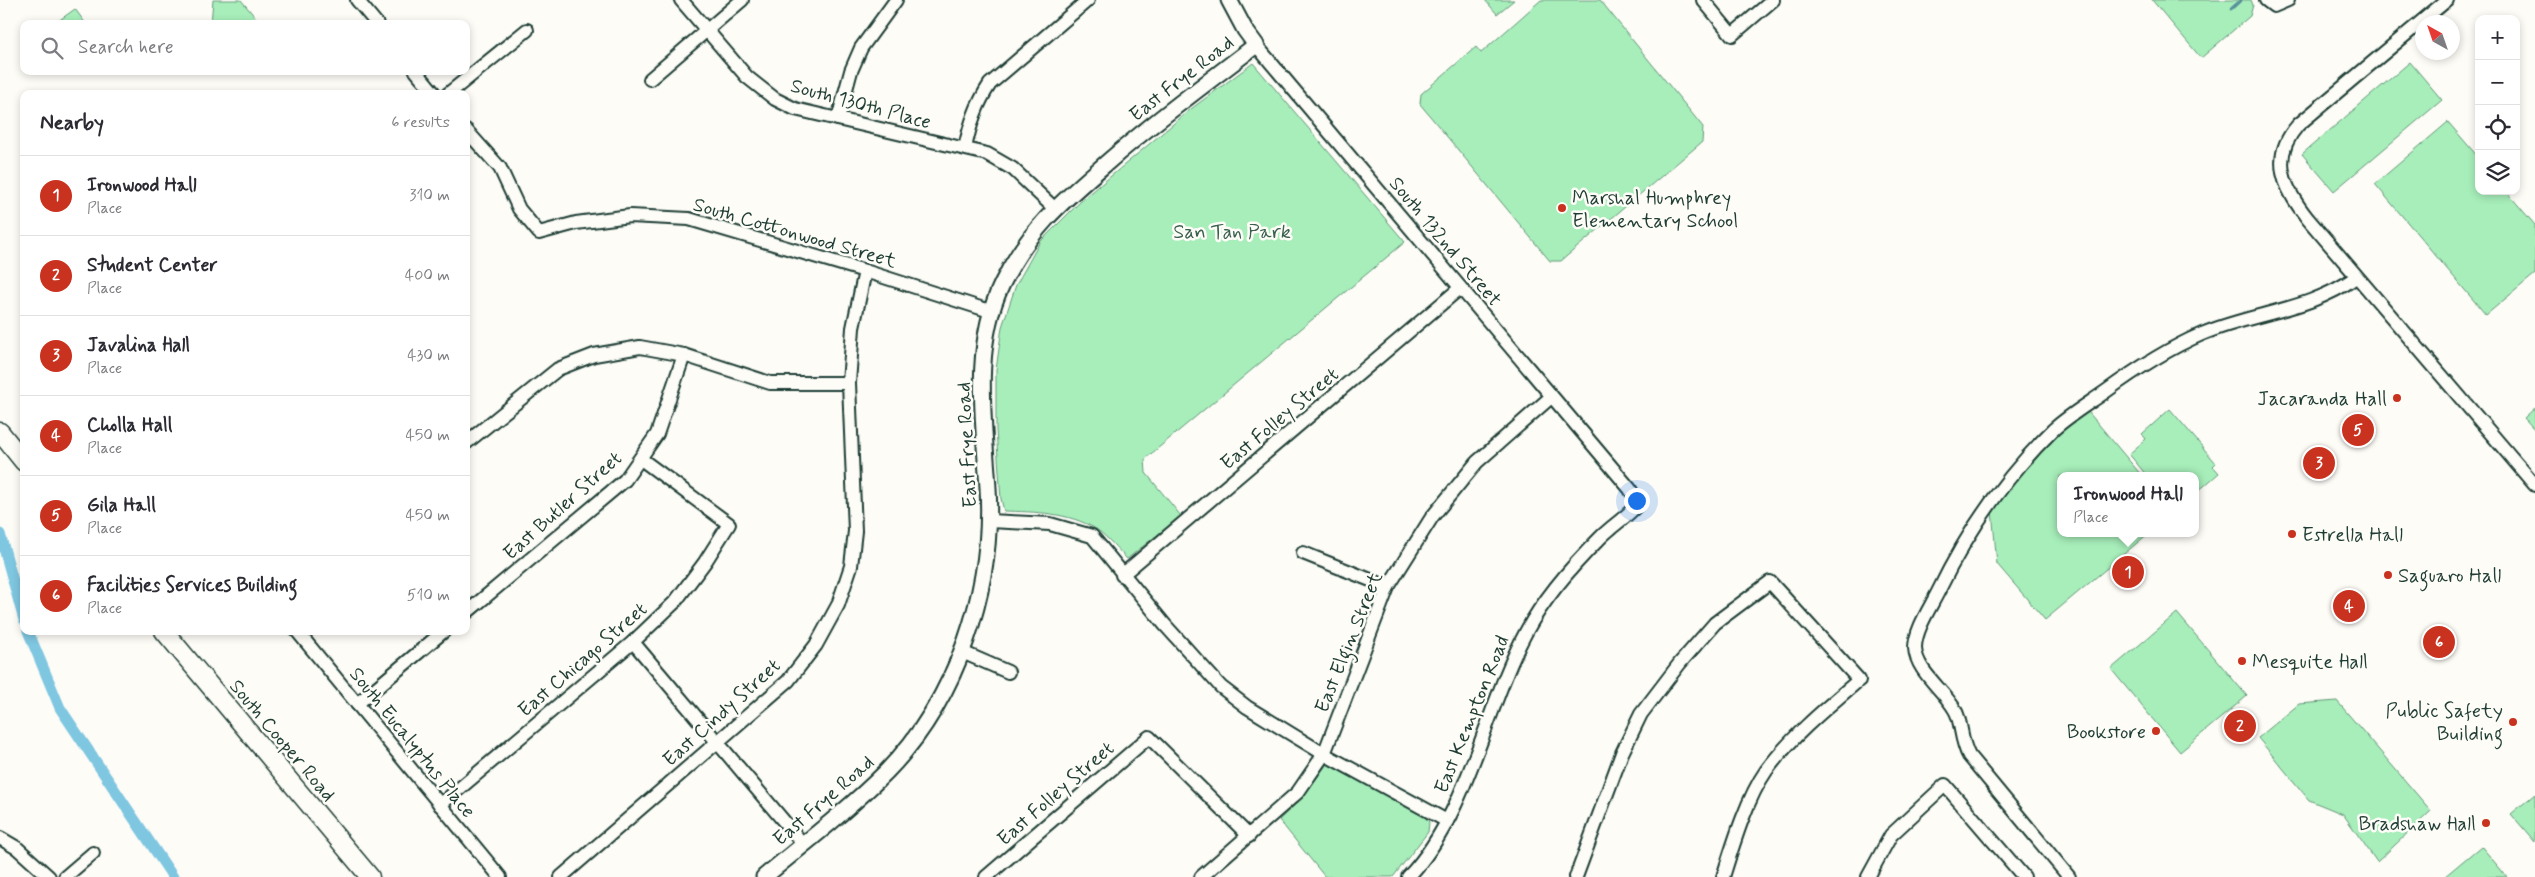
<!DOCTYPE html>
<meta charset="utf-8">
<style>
body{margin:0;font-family:Mynerve,sans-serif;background:#f2f2f3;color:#2b2b33}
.controls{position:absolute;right:15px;top:15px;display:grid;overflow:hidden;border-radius:10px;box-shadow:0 2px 8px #0003}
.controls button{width:45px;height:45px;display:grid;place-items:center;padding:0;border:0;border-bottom:1px solid #e1e1e2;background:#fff;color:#2b2b33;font:25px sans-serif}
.compass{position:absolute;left:2415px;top:15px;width:45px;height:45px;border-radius:50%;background:#fff;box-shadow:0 2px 8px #0003;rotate:320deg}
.you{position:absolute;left:1636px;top:500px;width:18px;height:18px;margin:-12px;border:4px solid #fff;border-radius:50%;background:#1a73e8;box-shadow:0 0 0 8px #1a73e833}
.badge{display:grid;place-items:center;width:32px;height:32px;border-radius:50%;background:#c8321e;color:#fff;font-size:16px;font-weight:700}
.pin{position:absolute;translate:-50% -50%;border:2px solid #fff;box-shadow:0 1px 5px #0006}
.popup{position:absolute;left:2057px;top:472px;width:142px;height:65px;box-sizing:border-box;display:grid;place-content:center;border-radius:10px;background:#fff;filter:drop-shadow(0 1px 4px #0005);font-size:16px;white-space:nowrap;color:#7c7c81}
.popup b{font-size:19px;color:#2b2b33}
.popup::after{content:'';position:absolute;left:50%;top:100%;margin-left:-10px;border:10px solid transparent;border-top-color:#fff}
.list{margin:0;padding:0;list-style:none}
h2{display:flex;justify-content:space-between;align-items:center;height:65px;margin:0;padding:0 20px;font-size:21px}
h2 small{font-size:16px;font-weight:400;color:#7c7c81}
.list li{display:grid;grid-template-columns:32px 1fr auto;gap:15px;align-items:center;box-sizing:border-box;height:80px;padding:0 20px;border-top:1px solid #e1e1e2}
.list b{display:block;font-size:19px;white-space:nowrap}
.list p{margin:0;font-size:16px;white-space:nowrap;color:#7c7c81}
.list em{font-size:16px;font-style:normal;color:#7c7c81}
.icon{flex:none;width:28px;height:28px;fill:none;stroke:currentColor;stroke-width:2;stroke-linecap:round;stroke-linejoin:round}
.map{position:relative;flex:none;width:2535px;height:877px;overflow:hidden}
.search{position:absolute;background:#fff;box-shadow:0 2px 8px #0003;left:20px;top:20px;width:450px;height:55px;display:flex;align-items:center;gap:12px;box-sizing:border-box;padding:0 18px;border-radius:10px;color:#7c7c81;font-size:19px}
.panel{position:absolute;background:#fff;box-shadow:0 2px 8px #0003;left:20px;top:90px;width:450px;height:545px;border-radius:10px}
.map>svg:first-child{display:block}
</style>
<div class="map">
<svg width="2535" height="877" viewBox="0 0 2535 877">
<rect width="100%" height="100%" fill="#fdfcf7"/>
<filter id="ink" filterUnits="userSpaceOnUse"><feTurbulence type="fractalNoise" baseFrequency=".02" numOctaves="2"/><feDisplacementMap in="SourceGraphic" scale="10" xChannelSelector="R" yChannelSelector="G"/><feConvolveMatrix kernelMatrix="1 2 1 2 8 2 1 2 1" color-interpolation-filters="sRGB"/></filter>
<g filter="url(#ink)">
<g fill="#a7eeba" stroke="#639677">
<path d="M213,0H241L261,24H211Z"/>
<path d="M1485,0H1514L1497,14Z"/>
<path d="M1541,0H1600L1703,127L1702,142L1561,261H1550L1420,104L1421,94L1476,47L1481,53Z"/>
<path d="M2152,0H2251L2253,5L2250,16L2201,58Z"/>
<path d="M75,9L86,24H54Z"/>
<path d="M2410,62L2442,100L2334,191L2302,154Z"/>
<path d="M1253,63L1405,242L1145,459L1146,473L1181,516L1127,559C1118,550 1107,536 1096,529C1068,512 1035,512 1004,511L1001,499L996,430V370L1002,327L1016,285L1040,242L1080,202L1191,109Z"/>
<path d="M2448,122L2479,158V191H2506L2535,225V274L2486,315L2375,184Z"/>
<path d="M2084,407L2142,476H2060V533H2149L2045,620L1997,564L1991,500Z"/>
<path d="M2535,408V430L2524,418Z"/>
<path d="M2170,409L2216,463L2213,466L2219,473L2196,493V476H2147L2129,454L2146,439L2142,434Z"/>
<path d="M2177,613L2247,696L2180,752L2111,669Z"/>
<path d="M2337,701L2431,811L2377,862L2343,814L2309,800L2258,738L2299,704Z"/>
<path d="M1327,764L1423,815L1429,822L1428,832L1393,877H1325L1279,820L1303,797Z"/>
<path d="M2535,794V842L2511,814Z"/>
<path d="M2481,846L2507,877H2444Z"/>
</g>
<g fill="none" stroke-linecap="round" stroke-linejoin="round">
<path stroke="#598f9b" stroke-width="3" d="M2231,9L2241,0"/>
<g stroke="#7fc6e0" stroke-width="11">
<path d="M0,534L24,620"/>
<path d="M28,631L60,708L173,877"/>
</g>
<defs>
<g id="minor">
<path d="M357,0L377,24"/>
<path d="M681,0L747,77L775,99L795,109L987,154L1013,169L1054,208"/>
<path d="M1703,0L1732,35L1773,0"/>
<path d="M2266,0L2274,6L2288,0"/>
<path d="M2447,0L2298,125C2269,158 2284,189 2308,219L2535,485"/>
<path d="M1256,45L1630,489L1638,504C1627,517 1613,525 1601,537C1574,564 1544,598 1526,632C1485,708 1468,815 1408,877"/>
<path d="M416,71L435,94"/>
<path d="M650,79L742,0"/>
<path d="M448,94L527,30"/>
<path d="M838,119L851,71L861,48L896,0"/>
<path d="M466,130L500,168L519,209L539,233L576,223L630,216L689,219L865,271L993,312"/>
<path d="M965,148C970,125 976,105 990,84L1088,0"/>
<path d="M466,443L558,369L594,355L640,347L684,355L770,383H849"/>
<path d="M990,521L1050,524L1092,536L1165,625L1221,687L1247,707L1324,754L1447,821"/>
<path d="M1303,553L1388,587"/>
<path d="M1122,575L1459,289"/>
<path d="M466,613L625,480L657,434L684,355"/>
<path d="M297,631L500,877"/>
<path d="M633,642L803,844"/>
<path d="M962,652L1008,672"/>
<path d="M357,704L444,631"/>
<path d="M440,805L633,642L675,602L705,562L729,524L641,459"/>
<path d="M0,838L17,848L49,877"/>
<path d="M65,877L93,853"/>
<path d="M561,877L788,681L816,645L838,605L851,566L855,531L849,383L853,328L865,271"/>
<path d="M986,877L1149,737L1249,836"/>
<path d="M1201,877L1298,792L1324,754L1388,587L1432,517L1477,462L1551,397"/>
<path d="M1576,877L1622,753L1641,714L1680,663L1715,623L1770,582L1859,680C1826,708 1792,736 1766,771C1747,798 1733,845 1723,877"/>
<path d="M1868,877L1891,835L1945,785L2024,877"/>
<path d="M2069,877L1969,756C1960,740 1962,721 1955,710C1944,690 1916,671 1915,648C1915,630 1930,608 1938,592C1967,532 2005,477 2053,430C2068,416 2088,404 2105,392C2135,370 2167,349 2202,334C2254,312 2310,311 2356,277"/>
</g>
<path id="tertiary" d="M764,877C805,843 848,810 886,772C957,700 994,588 988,488C984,421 972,346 1002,284C1029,228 1065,199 1110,160C1157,119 1207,83 1256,45L1245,30L1229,0"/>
<g id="secondary">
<path d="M0,432L24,462"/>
<path d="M164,631L370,877"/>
</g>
</defs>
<use href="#minor" stroke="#1f3d34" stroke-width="16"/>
<use href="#tertiary" stroke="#1f3d34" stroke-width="19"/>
<use href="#secondary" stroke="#1f3d34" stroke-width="21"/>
<use href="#minor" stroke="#fdfcf7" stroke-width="12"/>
<use href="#tertiary" stroke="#fdfcf7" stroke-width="15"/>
<use href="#secondary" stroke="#fdfcf7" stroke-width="18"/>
</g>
</g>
<g fill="#c8321e" stroke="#fdfcf7" stroke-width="2">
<circle cx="1562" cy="208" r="5"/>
<circle cx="2397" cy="398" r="5"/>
<circle cx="2292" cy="534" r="5"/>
<circle cx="2388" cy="575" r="5"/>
<circle cx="2242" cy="661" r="5"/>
<circle cx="2513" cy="722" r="5"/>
<circle cx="2156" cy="731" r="5"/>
<circle cx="2486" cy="823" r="5"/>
</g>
<g text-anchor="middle" stroke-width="5" stroke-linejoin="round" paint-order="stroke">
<g font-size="20" fill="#1f3d34" stroke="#fdfcf7">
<text transform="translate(1181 78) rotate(-38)" y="7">East Frye Road</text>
<text transform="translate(861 103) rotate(15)" y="7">South 130th Place</text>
<text transform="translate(795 232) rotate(16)" y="7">South Cottonwood Street</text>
<text transform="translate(1446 241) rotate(50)" y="7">South 132nd Street</text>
<text transform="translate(1279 418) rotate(-40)" y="7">East Folley Street</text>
<text transform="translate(966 445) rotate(-93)" y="7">East Frye Road</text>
<text transform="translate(562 505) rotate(-42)" y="7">East Butler Street</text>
<text transform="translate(1348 642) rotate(-68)" y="7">East Elgin Street</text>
<text transform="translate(582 659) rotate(-41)" y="7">East Chicago Street</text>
<text transform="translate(721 712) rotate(-42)" y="7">East Cindy Street</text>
<text transform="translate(1471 714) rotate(-68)" y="7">East Kempton Road</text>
<text transform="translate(283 740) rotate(50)" y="7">South Cooper Road</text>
<text transform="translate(413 742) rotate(51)" y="7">South Eucalyptus Place</text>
<text transform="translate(1055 793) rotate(-41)" y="7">East Folley Street</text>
<text transform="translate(823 800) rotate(-41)" y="7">East Frye Road</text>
</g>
<g font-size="20" fill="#1f3d34" stroke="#fdfcf7" text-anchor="start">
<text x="1572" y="204">Marshal Humphrey<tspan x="1572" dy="23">Elementary School</tspan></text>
<text x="2387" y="405" text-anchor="end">Jacaranda Hall</text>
<text x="2302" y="541">Estrella Hall</text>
<text x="2398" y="582">Saguaro Hall</text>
<text x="2252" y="668">Mesquite Hall</text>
<text x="2503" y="717" text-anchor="end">Public Safety<tspan x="2503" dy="23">Building</tspan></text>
<text x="2146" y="738" text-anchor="end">Bookstore</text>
<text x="2476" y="830" text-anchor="end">Bradshaw Hall</text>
</g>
<g font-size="20" fill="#3a604f" stroke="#fdfcf7">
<text x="1232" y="238">San Tan Park</text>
</g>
</g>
</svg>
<div class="controls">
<button>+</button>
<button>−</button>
<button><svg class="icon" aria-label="locate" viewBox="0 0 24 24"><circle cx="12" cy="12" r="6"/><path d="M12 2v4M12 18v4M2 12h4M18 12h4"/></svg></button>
<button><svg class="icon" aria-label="layers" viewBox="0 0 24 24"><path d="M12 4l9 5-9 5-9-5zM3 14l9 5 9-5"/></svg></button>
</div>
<svg class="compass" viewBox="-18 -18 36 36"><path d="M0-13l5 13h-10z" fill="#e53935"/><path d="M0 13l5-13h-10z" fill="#7c7c81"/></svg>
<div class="you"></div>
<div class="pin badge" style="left:2128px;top:572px">1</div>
<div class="popup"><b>Ironwood Hall</b>Place</div>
<div class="pin badge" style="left:2240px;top:726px">2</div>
<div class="pin badge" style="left:2319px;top:463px">3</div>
<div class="pin badge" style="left:2349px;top:606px">4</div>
<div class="pin badge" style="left:2358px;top:430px">5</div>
<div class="pin badge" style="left:2439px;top:642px">6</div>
<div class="search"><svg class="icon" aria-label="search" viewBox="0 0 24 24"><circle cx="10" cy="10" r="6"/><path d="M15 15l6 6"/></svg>Search here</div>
<section class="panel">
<h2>Nearby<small>6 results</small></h2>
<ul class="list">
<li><span class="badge">1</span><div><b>Ironwood Hall</b><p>Place</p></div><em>310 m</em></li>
<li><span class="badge">2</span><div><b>Student Center</b><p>Place</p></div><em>400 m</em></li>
<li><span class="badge">3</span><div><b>Javalina Hall</b><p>Place</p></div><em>430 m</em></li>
<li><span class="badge">4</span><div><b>Cholla Hall</b><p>Place</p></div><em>450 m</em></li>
<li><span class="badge">5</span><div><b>Gila Hall</b><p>Place</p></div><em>450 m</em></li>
<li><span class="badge">6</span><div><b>Facilities Services Building</b><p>Place</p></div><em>510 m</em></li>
</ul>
</section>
</div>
